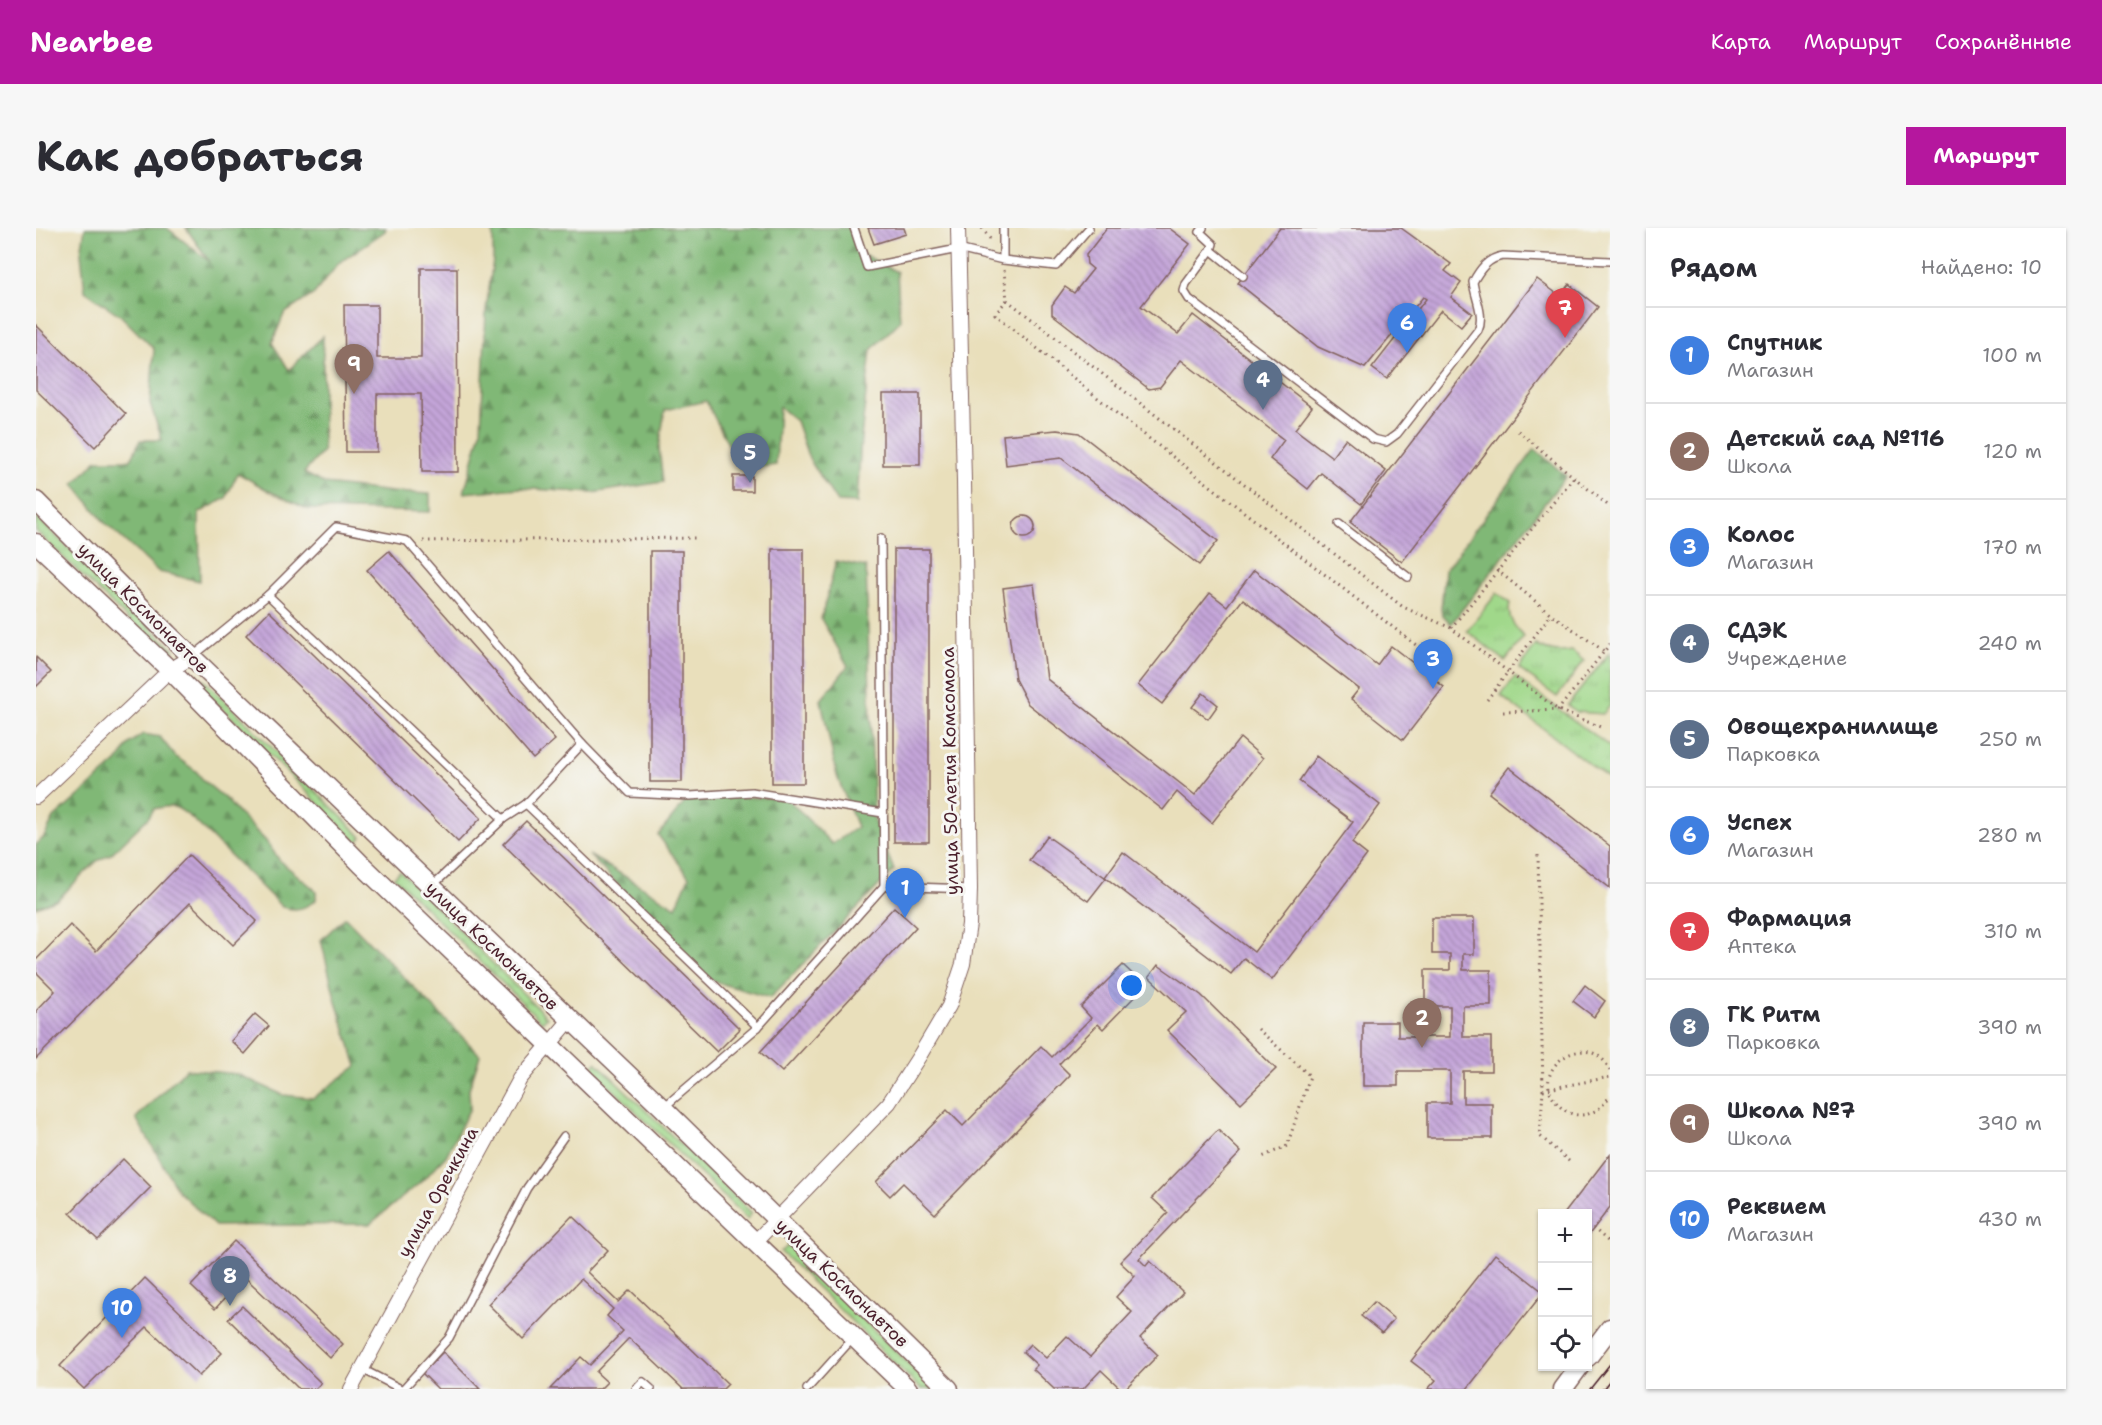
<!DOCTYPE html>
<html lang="ru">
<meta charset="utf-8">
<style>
body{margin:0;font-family:"Shantell Sans",sans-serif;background:#f7f7f7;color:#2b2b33}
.controls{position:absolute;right:18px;bottom:18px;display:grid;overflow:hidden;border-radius:0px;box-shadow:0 2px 4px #0004}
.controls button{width:54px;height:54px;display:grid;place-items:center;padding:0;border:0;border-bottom:2px solid #e1e1e2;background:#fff;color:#2b2b33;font:30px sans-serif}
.you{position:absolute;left:1096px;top:758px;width:21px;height:21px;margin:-15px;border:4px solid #fff;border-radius:50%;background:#1a73e8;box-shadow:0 0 0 9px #1a73e833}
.badge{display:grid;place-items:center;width:39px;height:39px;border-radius:50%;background:#b5179e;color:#fff;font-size:20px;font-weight:700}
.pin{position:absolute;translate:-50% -50px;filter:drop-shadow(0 2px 3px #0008)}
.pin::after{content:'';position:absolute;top:32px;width:21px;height:18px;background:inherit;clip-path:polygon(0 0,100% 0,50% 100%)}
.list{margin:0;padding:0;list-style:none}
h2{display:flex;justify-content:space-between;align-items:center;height:78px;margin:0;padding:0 24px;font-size:26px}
h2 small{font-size:20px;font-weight:400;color:#7c7c81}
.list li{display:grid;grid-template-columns:39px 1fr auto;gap:18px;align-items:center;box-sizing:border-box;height:96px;padding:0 24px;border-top:2px solid #e1e1e2}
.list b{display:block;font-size:22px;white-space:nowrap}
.list p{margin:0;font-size:20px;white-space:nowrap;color:#7c7c81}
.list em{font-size:20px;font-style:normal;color:#7c7c81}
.icon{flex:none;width:33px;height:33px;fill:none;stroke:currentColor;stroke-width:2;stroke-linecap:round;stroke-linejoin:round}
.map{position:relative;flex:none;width:1574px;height:1161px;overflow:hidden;border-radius:0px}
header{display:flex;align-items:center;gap:36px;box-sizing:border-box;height:84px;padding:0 30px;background:#b5179e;color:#fff}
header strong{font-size:28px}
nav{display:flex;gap:33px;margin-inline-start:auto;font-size:21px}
.intro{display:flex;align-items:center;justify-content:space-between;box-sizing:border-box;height:144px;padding:0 36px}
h1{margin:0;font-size:42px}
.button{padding:15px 27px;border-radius:0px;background:#b5179e;color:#fff;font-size:21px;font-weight:700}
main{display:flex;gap:36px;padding:0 36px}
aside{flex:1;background:#fff;border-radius:0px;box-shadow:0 2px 4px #0004}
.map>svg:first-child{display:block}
</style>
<header>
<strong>Nearbee</strong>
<nav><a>Карта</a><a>Маршрут</a><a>Сохранённые</a></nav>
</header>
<div class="intro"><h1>Как добраться</h1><a class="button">Маршрут</a></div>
<main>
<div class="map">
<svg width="1574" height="1161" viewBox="0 0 1574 1161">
<defs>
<pattern id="grass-tufts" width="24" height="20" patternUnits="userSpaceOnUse" patternTransform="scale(1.5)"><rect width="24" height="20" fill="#a0d88a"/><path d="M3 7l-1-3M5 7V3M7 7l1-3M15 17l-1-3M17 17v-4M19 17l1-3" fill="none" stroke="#8bb977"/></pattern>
<pattern id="forest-firs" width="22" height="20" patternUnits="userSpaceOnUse" patternTransform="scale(1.5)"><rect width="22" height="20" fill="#80b876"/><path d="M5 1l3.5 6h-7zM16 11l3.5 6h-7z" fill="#6b9561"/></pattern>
<pattern id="building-back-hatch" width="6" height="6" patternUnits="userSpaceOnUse" patternTransform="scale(1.5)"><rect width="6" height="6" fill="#c4a5d9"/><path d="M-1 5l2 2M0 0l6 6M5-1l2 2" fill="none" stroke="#a186b0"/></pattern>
</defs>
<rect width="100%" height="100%" fill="#f6f6f2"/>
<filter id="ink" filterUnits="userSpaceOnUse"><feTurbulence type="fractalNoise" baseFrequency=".0167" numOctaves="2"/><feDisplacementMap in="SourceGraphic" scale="12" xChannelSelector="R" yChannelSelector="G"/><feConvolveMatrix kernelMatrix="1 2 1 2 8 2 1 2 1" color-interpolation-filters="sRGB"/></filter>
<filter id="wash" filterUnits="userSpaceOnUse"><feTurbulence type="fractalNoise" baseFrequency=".008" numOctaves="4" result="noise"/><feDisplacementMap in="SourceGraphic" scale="24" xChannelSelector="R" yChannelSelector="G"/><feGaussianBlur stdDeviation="1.35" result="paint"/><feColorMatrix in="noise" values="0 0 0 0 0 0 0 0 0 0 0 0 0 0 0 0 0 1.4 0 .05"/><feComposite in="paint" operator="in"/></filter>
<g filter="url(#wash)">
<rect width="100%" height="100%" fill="#e9dfbb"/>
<g fill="url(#grass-tufts)" stroke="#757c5a" stroke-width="1.5">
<path d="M0,289L138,422L131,429L0,303Z"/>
<path d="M1461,365L1474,375C1470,389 1479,399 1488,409L1469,433L1431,403Z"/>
<path d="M1500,417C1511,424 1524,425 1536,423L1548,433L1521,469L1483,441Z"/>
<path d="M1574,424V478L1567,486L1540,484L1532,477Z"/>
<path d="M1479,449L1574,519V552L1465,468Z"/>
<path d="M167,451L326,609L321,614L162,456Z"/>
<path d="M364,643L511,789L506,794L358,649Z"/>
<path d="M560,834L716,985L711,991L555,840Z"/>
<path d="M752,1018L898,1161H885L745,1024Z"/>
</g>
<g fill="url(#forest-firs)" stroke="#656c50" stroke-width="1.5">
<path d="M49,0H131L173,33L150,0H350L349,3L303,35L278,66L248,86L236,115L253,142L287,108V223L268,245L289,256L356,264L394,266V284L271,281L233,263L202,245L190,270L163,285L164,353L123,344L68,294L38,256L61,232H95L104,212H126L114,175L118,121L85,88L49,63L45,25Z"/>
<path d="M457,0H818L825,25L861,44L864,93L835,122L825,210L821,275L801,274L773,231L760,193L743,179L740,237L705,241L670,173L629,182L623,220L627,254L556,265L483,260L428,265L445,203L450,82L457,32Z"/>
<path d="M1499,221L1530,248L1415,396L1406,386L1405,381L1409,342Z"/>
<path d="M800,333L830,339L838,593L858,642L734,770L673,752L553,627L640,679L653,649L622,607L654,568L751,570L796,616L821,599L801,548L785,472L812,438L785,391Z"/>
<path d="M107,506L124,509L139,528L160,543L168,553L192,573L199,582L230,613L244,633L277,660L280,664V672C268,681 261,683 246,679L159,593C142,579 139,575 118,581L112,590L75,626L61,633L22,671L0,679V617L8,609L18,590L82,533L93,516Z"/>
<path d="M309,689L444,827L433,861L434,880L410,928L386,953L334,996L179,998L142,963L100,890L150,841L201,846L247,867L277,870L321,838L300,774L285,712Z"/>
</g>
<g id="blocks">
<g fill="url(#building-back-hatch)">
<path d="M832,0H868L870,6L838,16Z"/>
<path d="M1071,0H1133L1154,16L1105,78L1142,106L1157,87L1276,179L1259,201L1296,229L1309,211L1350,243L1325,276L1285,245L1272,261L1234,231L1248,212L1145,132L1124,159L1113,161L1016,86V77L1029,59L1038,65L1057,41L1051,36L1050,27Z"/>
<path d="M1244,0H1365L1415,36L1409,43L1425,55L1415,69L1436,85L1425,98L1405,82L1351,151L1336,140L1390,71L1387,69L1329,140L1282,119L1202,55Z"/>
<path d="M385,40H421L422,244H386L385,166H341V224H310L308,77H341V130H385Z"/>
<path d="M1501,51L1524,68L1533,56L1562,79L1366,334L1314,294Z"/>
<path d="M0,97L90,186L59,219L0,162Z"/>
<rect x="847" y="166" width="37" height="71"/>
<path d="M1021,202L1043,205L1182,313L1163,337L1025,230L970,237L967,207Z"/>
<rect x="697" y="248" width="19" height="15"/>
<circle cx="988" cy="299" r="11"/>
<rect x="736" y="321" width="32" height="234"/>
<rect x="858" y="321" width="35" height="293"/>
<path d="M353,323L519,512L497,531L331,342Z"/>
<rect x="614" y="323" width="32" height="231"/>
<path d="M1218,342L1341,437L1355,418L1408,459L1367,512L1315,471L1323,461L1207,371L1126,476L1102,457L1174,365L1191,378Z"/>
<path d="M998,356L1011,451L1159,567L1204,510L1227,530L1176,595L1141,564L1127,582L992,476L979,451L967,360Z"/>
<path d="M233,383L445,590L422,614L210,407Z"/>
<path d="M0,429L15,444L0,459Z"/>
<path d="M1167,465L1182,477L1172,491L1156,479Z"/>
<path d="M1280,528L1344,577L1316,615L1331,627L1236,752L1208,730L1195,746L1069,649L1087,624L1218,724L1317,594L1263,553Z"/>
<path d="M1473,539L1574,618V660L1453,565Z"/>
<path d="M490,593L704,801L681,824L467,616Z"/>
<path d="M1011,608L1070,650L1052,673L993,632Z"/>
<path d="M153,627L221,693L197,717L154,675L0,831V783L19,763L0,744V732L34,697L60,723Z"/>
<path d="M858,679L880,699L746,844L724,824Z"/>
<path d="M1396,690H1438V726H1427V742H1455V778H1427V809H1455V843H1427V875H1456V910H1391V875H1414V843H1362V858H1327V794H1362V809H1414V778H1389V742H1414V726H1396Z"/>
<path d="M1087,737L1109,758L1067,801L1062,796L1023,836L1034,847L899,986L867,955L854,968L840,954L911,882L927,898L1005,818L1016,829L1055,790L1045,779Z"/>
<path d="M1122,737L1165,767L1240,841L1205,875L1131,802L1150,784L1113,749Z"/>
<path d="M1549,757L1569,773L1558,789L1537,773Z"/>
<path d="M219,786L233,798L209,826L195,813Z"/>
<path d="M1182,902L1205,924L1103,1031L1110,1038L1114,1033L1147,1064L1104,1110L1122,1127L1089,1161H1085L1065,1142L1047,1161H1018L997,1141L1001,1137L987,1124L994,1116L1010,1130L1031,1108L1054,1129L1096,1084L1080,1069L1099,1048L1084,1034L1132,985L1116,970Z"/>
<path d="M1574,926V979L1552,1008V986H1528Z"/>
<path d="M87,931L115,959L62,1012L34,985Z"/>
<path d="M536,988L572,1022L551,1044L582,1074L594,1062L692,1156L687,1161H647L593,1110L560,1144L571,1154L564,1161H514L545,1129L554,1137L587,1103L571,1088L577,1081L545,1051L487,1111L452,1076Z"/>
<path d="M198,1013L307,1116L294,1130L197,1038L180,1057L191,1068L179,1081L155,1058Z"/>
<path d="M1459,1026L1506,1063V1066L1431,1161H1392L1400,1152L1375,1133Z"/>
<path d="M109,1050L186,1125L163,1148L111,1099L48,1161L24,1138Z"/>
<path d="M1338,1074L1358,1091L1346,1105L1325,1088Z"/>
<path d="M206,1078L285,1155L279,1161H263L192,1091Z"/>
<path d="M407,1124L444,1161H402L386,1145Z"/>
</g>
</g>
</g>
<g filter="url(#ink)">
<use href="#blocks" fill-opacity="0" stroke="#82625d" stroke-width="1.5"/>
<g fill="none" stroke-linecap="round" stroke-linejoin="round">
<defs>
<g id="service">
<path d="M818,0L831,39L922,21L967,32L1020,38L1053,0"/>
<path d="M1167,0L1164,4L1177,16L1175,22L1150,56L1148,63L1153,71L1337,211L1350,214L1361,206L1442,102C1449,87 1439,70 1437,54C1444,41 1452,30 1467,28L1574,33"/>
<path d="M1175,22L1207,48"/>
<path d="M967,32V0"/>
<path d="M1303,296L1372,349"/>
<path d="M232,367L467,591"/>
<path d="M156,429L232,367L300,299L371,313L546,516L490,576L467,591L396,658"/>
<path d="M546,516L594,565L654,568L716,564L847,585"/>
<path d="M490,576L722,799"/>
<path d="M848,658L934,661"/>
<path d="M628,879L722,799L848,658L845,310"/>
<path d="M326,1141L365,1161"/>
<path d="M367,1161L413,1110L491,960L528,908"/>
<path d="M600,1161L607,1154L615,1161"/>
<path d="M771,1161L817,1110"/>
</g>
<g id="minor">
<path d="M0,569L134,442L156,429"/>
<path d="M720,1013L853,875L884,827L913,778L927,736L933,696L934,661L928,253L922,0"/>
<path d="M315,1161L484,851L534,792"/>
</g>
<g id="tertiary">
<path d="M0,273L132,406L627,880L913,1161"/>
<path d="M0,315L134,442L325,636L872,1161"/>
<path d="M1552,1129L1574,1100"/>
<path d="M1527,1161L1544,1138"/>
</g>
</defs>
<use href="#service" stroke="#82625d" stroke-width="10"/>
<use href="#minor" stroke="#82625d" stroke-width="16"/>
<use href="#tertiary" stroke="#82625d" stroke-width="21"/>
<g stroke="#82625d" stroke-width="3" stroke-dasharray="1.5 4.5" stroke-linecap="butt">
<path d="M946,0L955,12"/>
<path d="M968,42L971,72L1367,379L1415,400L1522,482L1567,500"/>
<path d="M971,72L959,86L1084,188L1398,431"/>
<path d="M1482,203L1574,279"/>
<path d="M387,313L660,310"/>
<path d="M1461,342L1515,386L1568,423"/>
<path d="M1415,400L1539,248"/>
<path d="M1451,472L1515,386"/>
<path d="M1467,484L1522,482L1574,416"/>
<path d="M1502,627L1507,862L1504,908L1534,934"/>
<path d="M1222,801L1274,848L1251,918L1226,929"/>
<path d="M1574,843C1555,798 1491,839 1520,874C1526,882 1535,887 1544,887C1558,887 1568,878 1574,867"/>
<path d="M1507,862L1574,849"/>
<path d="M1557,1000L1574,1015"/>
</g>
<use href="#service" stroke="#fff" stroke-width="7"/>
<use href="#minor" stroke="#fff" stroke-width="14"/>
<use href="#tertiary" stroke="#fff" stroke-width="18"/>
<g stroke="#4a1f2b" stroke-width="1.5">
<path d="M1554,1161L1574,1136"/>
<path d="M1567,1161L1574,1152"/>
</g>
</g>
</g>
<g text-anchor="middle" stroke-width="6" stroke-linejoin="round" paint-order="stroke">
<g font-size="18" fill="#4a1f2b" stroke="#f6f6f2">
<text transform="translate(107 380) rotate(45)" y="6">улица Космонавтов</text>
<text transform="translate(914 543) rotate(-91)" y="6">улица 50-летия Комсомола</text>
<text transform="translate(456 718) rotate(44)" y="6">улица Космонавтов</text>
<text transform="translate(402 964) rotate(-61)" y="6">улица Оречкина</text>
<text transform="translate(806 1055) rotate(44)" y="6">улица Космонавтов</text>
</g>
</g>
</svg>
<div class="controls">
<button>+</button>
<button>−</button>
<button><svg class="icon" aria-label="locate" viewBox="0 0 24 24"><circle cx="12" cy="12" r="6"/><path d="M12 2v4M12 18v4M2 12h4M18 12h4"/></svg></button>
</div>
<div class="you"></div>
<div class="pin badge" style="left:869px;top:690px;background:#3f7fe0">1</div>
<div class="pin badge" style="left:1386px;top:820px;background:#8d6e63">2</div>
<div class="pin badge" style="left:1397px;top:461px;background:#3f7fe0">3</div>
<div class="pin badge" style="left:1227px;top:182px;background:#5c6f8a">4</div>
<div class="pin badge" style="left:714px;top:255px;background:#5c6f8a">5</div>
<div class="pin badge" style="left:1371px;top:125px;background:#3f7fe0">6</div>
<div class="pin badge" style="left:1529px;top:110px;background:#e0444e">7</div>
<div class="pin badge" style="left:194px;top:1078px;background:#5c6f8a">8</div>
<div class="pin badge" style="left:318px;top:166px;background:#8d6e63">9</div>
<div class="pin badge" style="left:86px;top:1110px;background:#3f7fe0">10</div>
</div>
<aside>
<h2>Рядом<small>Найдено: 10</small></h2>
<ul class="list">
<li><span class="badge" style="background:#3f7fe0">1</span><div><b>Спутник</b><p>Магазин</p></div><em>100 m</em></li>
<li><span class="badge" style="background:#8d6e63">2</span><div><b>Детский сад №116</b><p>Школа</p></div><em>120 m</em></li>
<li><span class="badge" style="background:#3f7fe0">3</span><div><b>Колос</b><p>Магазин</p></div><em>170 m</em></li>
<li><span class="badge" style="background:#5c6f8a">4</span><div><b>СДЭК</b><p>Учреждение</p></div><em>240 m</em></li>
<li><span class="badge" style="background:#5c6f8a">5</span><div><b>Овощехранилище</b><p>Парковка</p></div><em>250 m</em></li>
<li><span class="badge" style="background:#3f7fe0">6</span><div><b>Успех</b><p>Магазин</p></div><em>280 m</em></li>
<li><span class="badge" style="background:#e0444e">7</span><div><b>Фармация</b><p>Аптека</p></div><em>310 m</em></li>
<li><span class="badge" style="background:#5c6f8a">8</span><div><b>ГК Ритм</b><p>Парковка</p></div><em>390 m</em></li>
<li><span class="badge" style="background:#8d6e63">9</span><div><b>Школа №7</b><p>Школа</p></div><em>390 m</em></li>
<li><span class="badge" style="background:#3f7fe0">10</span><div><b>Реквием</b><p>Магазин</p></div><em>430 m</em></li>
</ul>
</aside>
</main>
